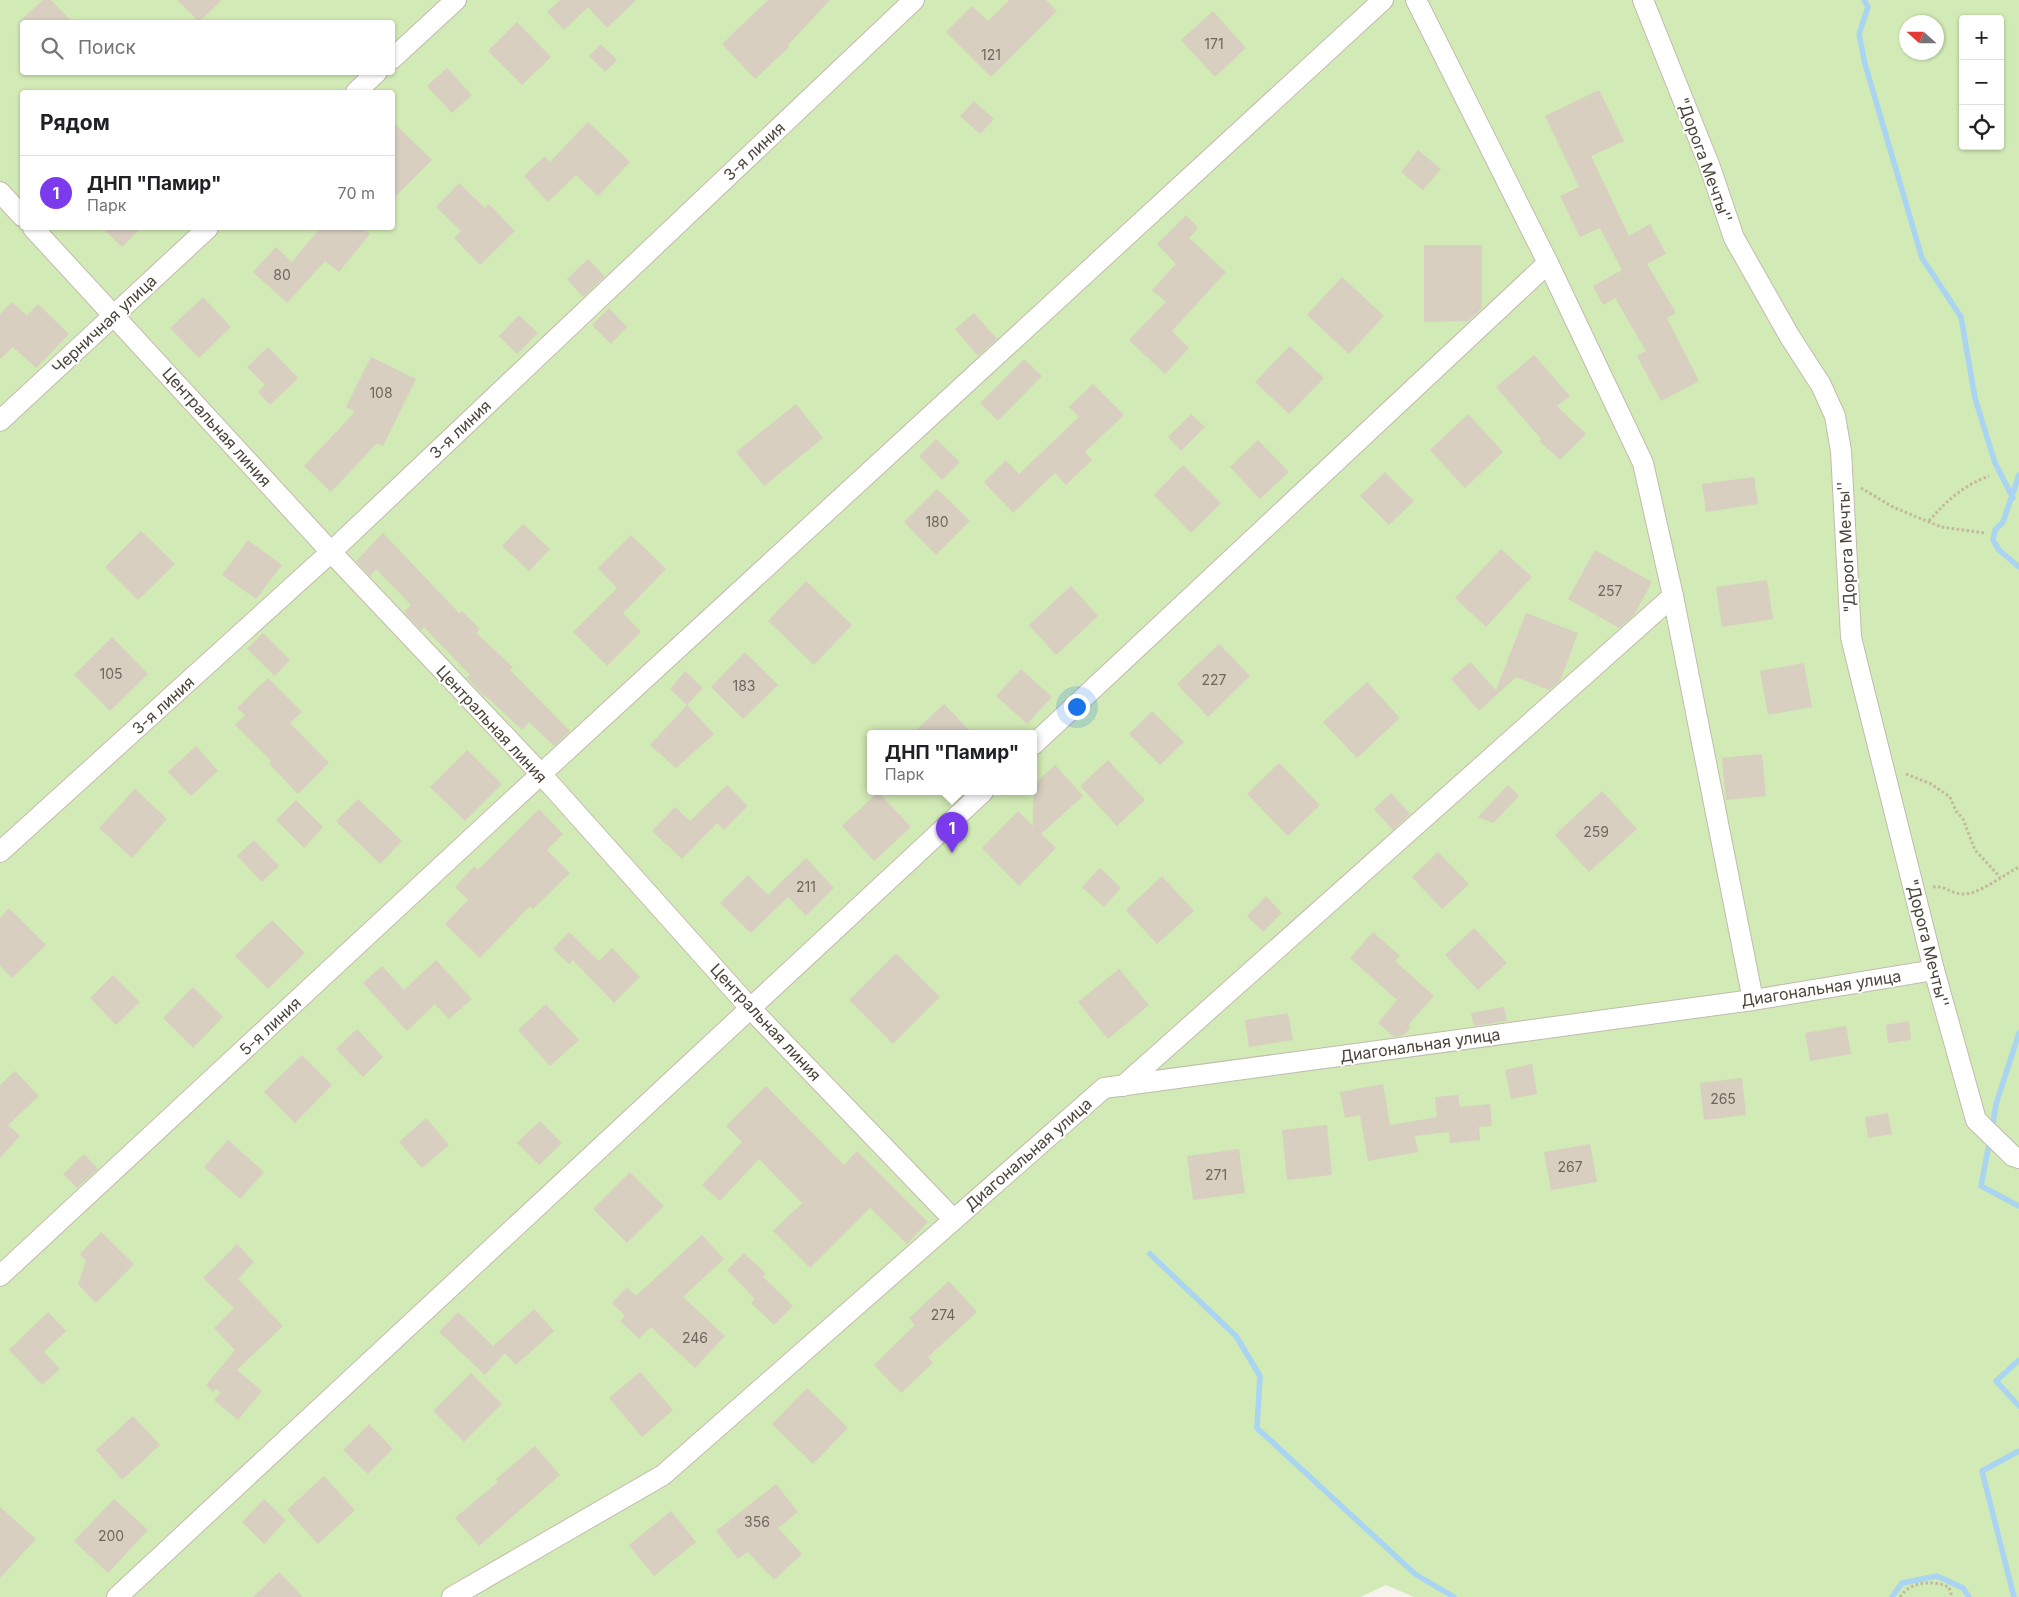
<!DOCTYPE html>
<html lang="ru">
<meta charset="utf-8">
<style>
body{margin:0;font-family:Inter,sans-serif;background:#f6f6f6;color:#202124}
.controls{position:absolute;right:15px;top:15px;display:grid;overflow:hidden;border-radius:5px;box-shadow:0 1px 4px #0004}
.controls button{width:45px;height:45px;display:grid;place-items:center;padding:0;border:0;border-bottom:1px solid #e0e0e0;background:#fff;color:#202124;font:25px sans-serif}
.compass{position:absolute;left:1899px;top:15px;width:45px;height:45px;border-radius:50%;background:#fff;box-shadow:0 1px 4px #0004;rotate:291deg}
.you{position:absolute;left:1076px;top:706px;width:18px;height:18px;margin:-12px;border:4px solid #fff;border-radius:50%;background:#1a73e8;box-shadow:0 0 0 8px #1a73e833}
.badge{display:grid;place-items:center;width:32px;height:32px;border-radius:50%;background:#7c3aed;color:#fff;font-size:16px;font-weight:700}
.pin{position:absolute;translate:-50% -41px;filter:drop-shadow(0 1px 2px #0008)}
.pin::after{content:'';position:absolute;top:26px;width:18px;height:15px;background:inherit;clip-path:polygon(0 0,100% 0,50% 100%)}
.popup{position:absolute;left:867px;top:730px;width:170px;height:65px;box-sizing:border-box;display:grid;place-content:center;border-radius:5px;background:#fff;filter:drop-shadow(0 1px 4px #0005);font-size:16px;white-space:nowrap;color:#757577}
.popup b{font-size:19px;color:#202124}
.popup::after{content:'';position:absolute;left:50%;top:100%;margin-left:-10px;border:10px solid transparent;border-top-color:#fff}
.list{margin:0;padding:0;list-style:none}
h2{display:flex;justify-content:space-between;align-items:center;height:65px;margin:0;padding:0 20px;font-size:21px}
h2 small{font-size:16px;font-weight:400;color:#757577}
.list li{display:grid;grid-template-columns:32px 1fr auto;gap:15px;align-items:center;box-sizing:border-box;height:75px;padding:0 20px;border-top:1px solid #e0e0e0}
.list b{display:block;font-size:19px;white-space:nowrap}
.list p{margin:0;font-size:16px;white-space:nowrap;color:#757577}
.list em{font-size:16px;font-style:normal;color:#757577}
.icon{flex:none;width:28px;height:28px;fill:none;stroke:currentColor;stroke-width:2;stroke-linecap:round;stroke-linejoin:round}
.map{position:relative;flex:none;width:2019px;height:1597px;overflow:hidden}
.search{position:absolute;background:#fff;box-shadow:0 1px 4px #0004;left:20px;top:20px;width:375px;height:55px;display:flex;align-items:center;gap:12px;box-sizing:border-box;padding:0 18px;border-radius:5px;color:#757577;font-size:19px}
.panel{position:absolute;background:#fff;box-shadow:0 1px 4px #0004;left:20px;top:90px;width:375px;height:140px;border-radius:5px}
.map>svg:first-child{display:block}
</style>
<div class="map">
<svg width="2019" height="1597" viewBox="0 0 2019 1597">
<rect width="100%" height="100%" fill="#f6f3ec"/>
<path fill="#d2eab5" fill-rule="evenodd" d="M0,0H2019V1597H1414L1386,1585L1360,1597H0ZM1963,19H2000V146H1963ZM22,22H392V72H22ZM1906,22H1936V52H1906ZM22,92H392V228H22ZM871,734H1033V792H871Z"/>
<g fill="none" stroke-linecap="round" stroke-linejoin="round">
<g stroke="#a9d4f2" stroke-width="5.5">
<path d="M1864,0L1868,7L1859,34L1865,64L1922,258L1961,317L1975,398L1995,463L2013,498"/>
<path d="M2019,475L2003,522L1995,530L1993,540L1999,550L2019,567"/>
<path d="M1992,1130L1996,1104L2019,1033"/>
<path d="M1990,1139L1981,1186L2019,1206"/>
<path d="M1150,1254L1236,1336L1260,1376L1257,1428L1415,1574L1454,1597"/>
<path d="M2019,1360L1996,1381L2019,1406"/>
<path d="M1892,1597L1902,1583L1937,1576L1963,1588L1969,1597"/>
<path d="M2014,1597L1982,1471L2019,1451"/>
</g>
</g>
<g fill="#d8cfc1">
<path d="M43,0H51L72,22H19Z"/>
<path d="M177,0H222L199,22Z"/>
<path d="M560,0H636L607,28L588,7L564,30L547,12Z"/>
<path d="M768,0H830L788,45L789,47L755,79L722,44Z"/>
<path d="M1009,0H1046L1057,11L991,77L946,32L972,6L988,21Z"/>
<path d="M1213,11L1246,48L1215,77L1181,40Z"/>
<path d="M517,22L551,57L522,85L488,51Z"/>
<path d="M601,44L617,60L605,72L589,56Z"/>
<path d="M447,68L472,95L452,113L427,86Z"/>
<path d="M1599,90L1624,141L1591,156L1629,236L1650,224L1666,254L1647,264L1676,313L1667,318L1699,381L1661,401L1637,356L1646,351L1615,298L1603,305L1593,286L1622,270L1600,228L1580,237L1560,196L1579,187L1545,116Z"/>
<path d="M974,101L994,119L980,134L960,116Z"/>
<path d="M392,121L432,160L392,200Z"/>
<path d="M588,122L630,162L598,196L576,175L548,202L524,176L545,156L550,162Z"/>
<path d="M1418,150L1441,169L1423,190L1401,172Z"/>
<path d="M459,183L485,208L489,204L515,231L480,265L454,238L461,231L436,207Z"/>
<path d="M1186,215L1198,228L1189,238L1226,272L1172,331L1189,348L1165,374L1129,340L1166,302L1152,290L1176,264L1157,244Z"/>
<path d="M102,228H141L122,247Z"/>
<path d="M320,228H361L370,234L339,272L325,261L287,303L253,272L276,247L292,262Z"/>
<path d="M1424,245H1482V308L1468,321L1424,322Z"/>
<path d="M588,259L605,276L583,297L567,279Z"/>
<path d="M1342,277L1384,316L1349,354L1307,315Z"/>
<path d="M203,297L231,327L199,358L170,328Z"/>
<path d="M12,302L27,316L38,304L69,334L36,368L13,347L0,359V314Z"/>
<path d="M609,308L627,327L611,344L592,325Z"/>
<path d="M974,313L997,339L978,356L955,329Z"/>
<path d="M519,315L538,333L517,354L499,336Z"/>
<path d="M1290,346L1324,378L1289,414L1255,382Z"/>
<path d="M268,347L298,378L270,405L258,392L265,385L247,367Z"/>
<path d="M1534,355L1570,396L1557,406L1586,434L1560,460L1539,441L1541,439L1496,387Z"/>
<path d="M371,357L416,379L383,446L377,443L331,492L304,466L355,412L346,407Z"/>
<path d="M1024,359L1042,376L998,421L980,403Z"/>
<path d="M1093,384L1124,415L1085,452L1092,460L1066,485L1055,473L1013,513L984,482L1006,460L1019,474L1079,417L1069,407Z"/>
<path d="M796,404L823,438L764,486L736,452Z"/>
<path d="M1191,414L1205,427L1181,451L1168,437Z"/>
<path d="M1468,414L1503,452L1465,488L1430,450Z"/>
<path d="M936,439L960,462L942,480L919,456Z"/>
<path d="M1258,440L1289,472L1260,499L1230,467Z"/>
<path d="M1183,465L1221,503L1191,533L1154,495Z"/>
<path d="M1385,472L1414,501L1389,525L1360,496Z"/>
<path d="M1754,477L1758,504L1706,512L1702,484Z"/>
<path d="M937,489L970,521L936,555L904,522Z"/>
<path d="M523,524L550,549L529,571L502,546Z"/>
<path d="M141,531L175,564L138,600L105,567Z"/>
<path d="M383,533L459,613L462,611L480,629L476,633L513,667L510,670L570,731L554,746L529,722L522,730L486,696L485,697L467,678L470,675L424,627L421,630L404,612L411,605L376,569L370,576L356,561Z"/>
<path d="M631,535L666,569L623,613L641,632L607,666L573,632L617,588L598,568Z"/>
<path d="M248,540L282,565L256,599L222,575Z"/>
<path d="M1501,549L1532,577L1486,627L1455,598Z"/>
<path d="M1595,550L1652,582L1634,615L1619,628L1568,599Z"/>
<path d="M1767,580L1773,619L1722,627L1716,587Z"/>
<path d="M806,581L852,625L814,665L768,621Z"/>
<path d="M1071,586L1098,616L1056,655L1029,625Z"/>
<path d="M1526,613L1578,633L1560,681L1549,690L1516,677L1479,711L1451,679L1470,662L1496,690Z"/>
<path d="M263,633L290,660L275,676L247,649Z"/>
<path d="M112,637L148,674L110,711L74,675Z"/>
<path d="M1219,644L1250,676L1208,717L1177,684Z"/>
<path d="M745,652L778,685L743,719L711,687Z"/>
<path d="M1804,663L1812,707L1768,715L1760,671Z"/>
<path d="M1021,669L1052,697L1027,724L996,696Z"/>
<path d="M685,671L703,688L687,705L670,689Z"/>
<path d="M268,678L302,712L290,723L329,763L298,794L269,764L271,761L235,725L245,715L237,708Z"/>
<path d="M1367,682L1400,718L1357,758L1323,722Z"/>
<path d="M944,704L973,734H912Z"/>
<path d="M687,705L714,734L676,768L650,745Z"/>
<path d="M1152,711L1184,742L1160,765L1129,734Z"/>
<path d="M196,746L218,771L191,796L168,772Z"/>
<path d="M467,750L502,784L465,821L430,787Z"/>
<path d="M1762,754L1766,796L1726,800L1722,758Z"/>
<path d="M1108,760L1145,800L1117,826L1080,786Z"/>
<path d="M1279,763L1320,805L1288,836L1247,794Z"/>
<path d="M1055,765L1083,796L1041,834L1056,848L1019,886L982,848L1018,811L1033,826V785Z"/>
<path d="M727,785L748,806L724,830L717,823L682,859L652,831L675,807L690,821Z"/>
<path d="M1508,785L1519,796L1493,823L1478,817Z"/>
<path d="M135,789L167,819L132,858L99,828Z"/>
<path d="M1602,791L1637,829L1589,872L1555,835Z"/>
<path d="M878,792L911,827L874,861L842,826Z"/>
<path d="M1391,793L1410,814L1393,830L1374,809Z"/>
<path d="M358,799L402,841L380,864L336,821Z"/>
<path d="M296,800L323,827L304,848L276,820Z"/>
<path d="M539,809L563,834L547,850L570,873L533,909L530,906L480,958L445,924L468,900L455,887L474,866L478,870Z"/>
<path d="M254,840L279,866L262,882L237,856Z"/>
<path d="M1438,852L1469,884L1442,909L1412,877Z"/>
<path d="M806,858L834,888L806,916L788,897L751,933L720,903L748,875L768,895Z"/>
<path d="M1100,868L1121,888L1104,907L1082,887Z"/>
<path d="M1162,876L1194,911L1157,944L1126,910Z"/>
<path d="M1266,896L1282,913L1263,932L1247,916Z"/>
<path d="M9,908L46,945L12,978L0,966V918Z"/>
<path d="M272,920L305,953L268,989L235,956Z"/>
<path d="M1474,928L1507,963L1478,990L1445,955Z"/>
<path d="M569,932L599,961L612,948L640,977L614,1003L573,960L569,964L553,949Z"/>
<path d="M1373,932L1400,956L1395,961L1434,996L1408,1025L1411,1027L1404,1035L1394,1037L1378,1023L1397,1000L1350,958Z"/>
<path d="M896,953L940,997L893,1044L849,1000Z"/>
<path d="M436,960L472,999L449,1019L435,1004L407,1031L363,983L382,966L404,990Z"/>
<path d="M1119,969L1149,1005L1108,1039L1078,1002Z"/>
<path d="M113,975L140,1002L116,1025L90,998Z"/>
<path d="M193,987L223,1017L193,1048L163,1018Z"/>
<path d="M546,1004L579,1040L550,1066L518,1030Z"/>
<path d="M1504,1007L1507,1021L1474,1026L1471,1013Z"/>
<path d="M1288,1013L1293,1040L1249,1047L1245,1020Z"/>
<path d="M1909,1021L1911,1040L1888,1043L1886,1025Z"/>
<path d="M1846,1026L1851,1054L1810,1061L1805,1033Z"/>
<path d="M357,1029L383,1057L363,1077L336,1049Z"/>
<path d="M302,1055L332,1085L295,1123L264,1092Z"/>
<path d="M1532,1064L1537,1094L1511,1099L1505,1070Z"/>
<path d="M15,1071L39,1096L8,1125L20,1136L0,1158V1085Z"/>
<path d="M1742,1078L1746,1115L1704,1120L1700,1083Z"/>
<path d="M1383,1084L1390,1125L1437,1117L1435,1097L1458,1095L1460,1107L1490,1104L1492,1126L1479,1127L1480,1140L1450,1143L1449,1132L1415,1136L1418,1152L1368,1161L1360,1115L1345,1118L1340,1092Z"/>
<path d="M766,1086L844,1165L857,1151L928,1222L907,1244L870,1208L810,1268L773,1231L802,1203L759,1159L720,1201L702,1185L742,1142L726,1126Z"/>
<path d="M1888,1113L1892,1134L1868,1138L1865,1117Z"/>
<path d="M426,1118L449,1145L422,1168L399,1142Z"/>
<path d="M540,1121L562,1143L539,1165L517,1143Z"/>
<path d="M1327,1125L1332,1175L1287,1180L1282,1130Z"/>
<path d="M228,1140L264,1172L240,1199L204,1167Z"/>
<path d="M1590,1144L1597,1182L1551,1190L1544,1152Z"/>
<path d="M1239,1149L1245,1193L1193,1200L1187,1156Z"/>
<path d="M84,1154L98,1169L77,1188L63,1174Z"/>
<path d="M630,1172L664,1206L627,1243L593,1209Z"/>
<path d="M101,1232L134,1264L96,1303L78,1284L86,1261L80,1254Z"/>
<path d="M702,1235L724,1259L683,1297L725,1336L695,1368L651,1327L639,1339L620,1321L625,1316L612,1303L627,1287L636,1296Z"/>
<path d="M237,1244L254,1262L238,1279L283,1326L237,1370L262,1391L238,1420L214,1400L221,1393L216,1389L213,1392L206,1385L235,1350L214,1328L234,1308L203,1278Z"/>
<path d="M744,1253L766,1274L763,1277L793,1306L774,1325L751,1303L755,1299L727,1270Z"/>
<path d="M949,1281L977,1312L928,1357L933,1363L901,1393L874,1365L915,1325L909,1318Z"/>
<path d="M534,1309L554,1331L516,1365L505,1353L485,1375L439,1332L458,1312L493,1346Z"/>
<path d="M48,1312L66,1331L44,1352L60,1369L42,1385L9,1350Z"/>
<path d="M640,1372L673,1410L642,1437L609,1398Z"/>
<path d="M471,1373L502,1404L464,1442L433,1411Z"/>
<path d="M807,1388L848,1428L813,1464L772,1424Z"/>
<path d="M133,1416L160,1445L122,1480L96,1450Z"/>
<path d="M369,1424L393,1449L368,1474L343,1450Z"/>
<path d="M535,1446L560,1475L479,1546L455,1518L498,1482L496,1479Z"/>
<path d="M324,1476L355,1510L318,1544L287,1510Z"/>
<path d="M776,1484L798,1512L778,1528L802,1554L774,1580L748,1552L738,1559L716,1531Z"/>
<path d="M114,1499L148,1530L108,1573L74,1541Z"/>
<path d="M264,1499L286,1520L264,1544L242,1522Z"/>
<path d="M0,1507L36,1539L0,1578Z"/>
<path d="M671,1511L696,1542L654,1576L629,1545Z"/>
<path d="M279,1572L303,1597H253Z"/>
</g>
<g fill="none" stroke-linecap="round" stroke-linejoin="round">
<defs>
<g id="street">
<path d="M1416,0L1548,263L1643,463L1673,596L1753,1000"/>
<path d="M1643,0L1710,167L1734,238L1790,337L1821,385L1835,416L1841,451L1851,637L1859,670L1934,970L1976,1120L2013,1156L2019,1158"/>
<path d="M392,59L456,0"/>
<path d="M356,92L377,72"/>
<path d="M0,192L22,216"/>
<path d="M33,228L331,552L541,774L751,1009L953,1219"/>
<path d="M0,421L208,228"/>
<path d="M1033,745L1548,263"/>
<path d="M0,852L331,552L914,0"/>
<path d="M1123,1086L1673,596"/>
<path d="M0,1276L541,774L1383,0"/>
<path d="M117,1597L983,792"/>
<path d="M452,1597L663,1475L1104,1088L1753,1000L1934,970"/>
</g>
</defs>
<use href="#street" stroke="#c2bbae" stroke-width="22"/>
<g stroke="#c4b79f" stroke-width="3" stroke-dasharray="2.5 2.5" stroke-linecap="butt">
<path d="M1861,488L1893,507L1941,527L1985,533"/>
<path d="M1929,521C1947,500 1963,486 1989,476"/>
<path d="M1906,774L1931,784L1950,797L1956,811L1963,819L1975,850L2000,877"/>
<path d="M1933,887C1945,885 1951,894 1963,894C1978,895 2005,874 2019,867"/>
<path d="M1900,1597C1911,1581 1932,1580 1949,1587L1952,1597"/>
</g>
<use href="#street" stroke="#fff" stroke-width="20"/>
</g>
<g text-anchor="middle" stroke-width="4" stroke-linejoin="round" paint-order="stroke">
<g font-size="14" fill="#6e675b">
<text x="1214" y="49">171</text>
<text x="991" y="60">121</text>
<text x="282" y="280">80</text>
<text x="381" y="398">108</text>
<text x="937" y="527">180</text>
<text x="1610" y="596">257</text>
<text x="111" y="679">105</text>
<text x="1214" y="685">227</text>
<text x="744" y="691">183</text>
<text x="1596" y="837">259</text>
<text x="806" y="892">211</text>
<text x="1723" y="1104">265</text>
<text x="1570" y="1172">267</text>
<text x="1216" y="1180">271</text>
<text x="943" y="1320">274</text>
<text x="695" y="1343">246</text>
<text x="757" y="1527">356</text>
<text x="111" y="1541">200</text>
</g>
<g font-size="16" fill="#4b4439" stroke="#fff">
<text transform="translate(754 151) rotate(-43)" y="6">3-я линия</text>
<text transform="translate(1705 160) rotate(70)" y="6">"Дорога Мечты''</text>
<text transform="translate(104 324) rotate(-43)" y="6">Черничная улица</text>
<text transform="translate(217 427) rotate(48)" y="6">Центральная линия</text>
<text transform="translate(460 429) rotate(-43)" y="6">3-я линия</text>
<text transform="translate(1846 547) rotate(-93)" y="6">"Дорога Мечты''</text>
<text transform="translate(163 705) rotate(-42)" y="6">3-я линия</text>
<text transform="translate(492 724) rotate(47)" y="6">Центральная линия</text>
<text transform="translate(1928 943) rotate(76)" y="6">"Дорога Мечты''</text>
<text transform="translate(1821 988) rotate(-9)" y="6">Диагональная улица</text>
<text transform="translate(766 1022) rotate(47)" y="6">Центральная линия</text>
<text transform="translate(270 1026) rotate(-43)" y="6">5-я линия</text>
<text transform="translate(1420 1045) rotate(-8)" y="6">Диагональная улица</text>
<text transform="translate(1028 1154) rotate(-41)" y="6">Диагональная улица</text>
</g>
</g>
</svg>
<div class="controls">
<button>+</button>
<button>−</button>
<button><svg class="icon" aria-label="locate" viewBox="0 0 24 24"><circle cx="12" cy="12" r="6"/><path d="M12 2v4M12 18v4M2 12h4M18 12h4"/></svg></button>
</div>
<svg class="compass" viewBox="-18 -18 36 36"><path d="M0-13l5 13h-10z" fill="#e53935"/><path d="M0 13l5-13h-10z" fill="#757577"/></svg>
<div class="you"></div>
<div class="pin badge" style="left:952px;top:853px">1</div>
<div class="popup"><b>ДНП &quot;Памир&quot;</b>Парк</div>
<div class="search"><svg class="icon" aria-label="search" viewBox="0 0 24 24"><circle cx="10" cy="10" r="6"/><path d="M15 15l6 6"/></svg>Поиск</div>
<section class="panel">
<h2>Рядом<small></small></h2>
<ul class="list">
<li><span class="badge">1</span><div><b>ДНП &quot;Памир&quot;</b><p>Парк</p></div><em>70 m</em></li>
</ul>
</section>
</div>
